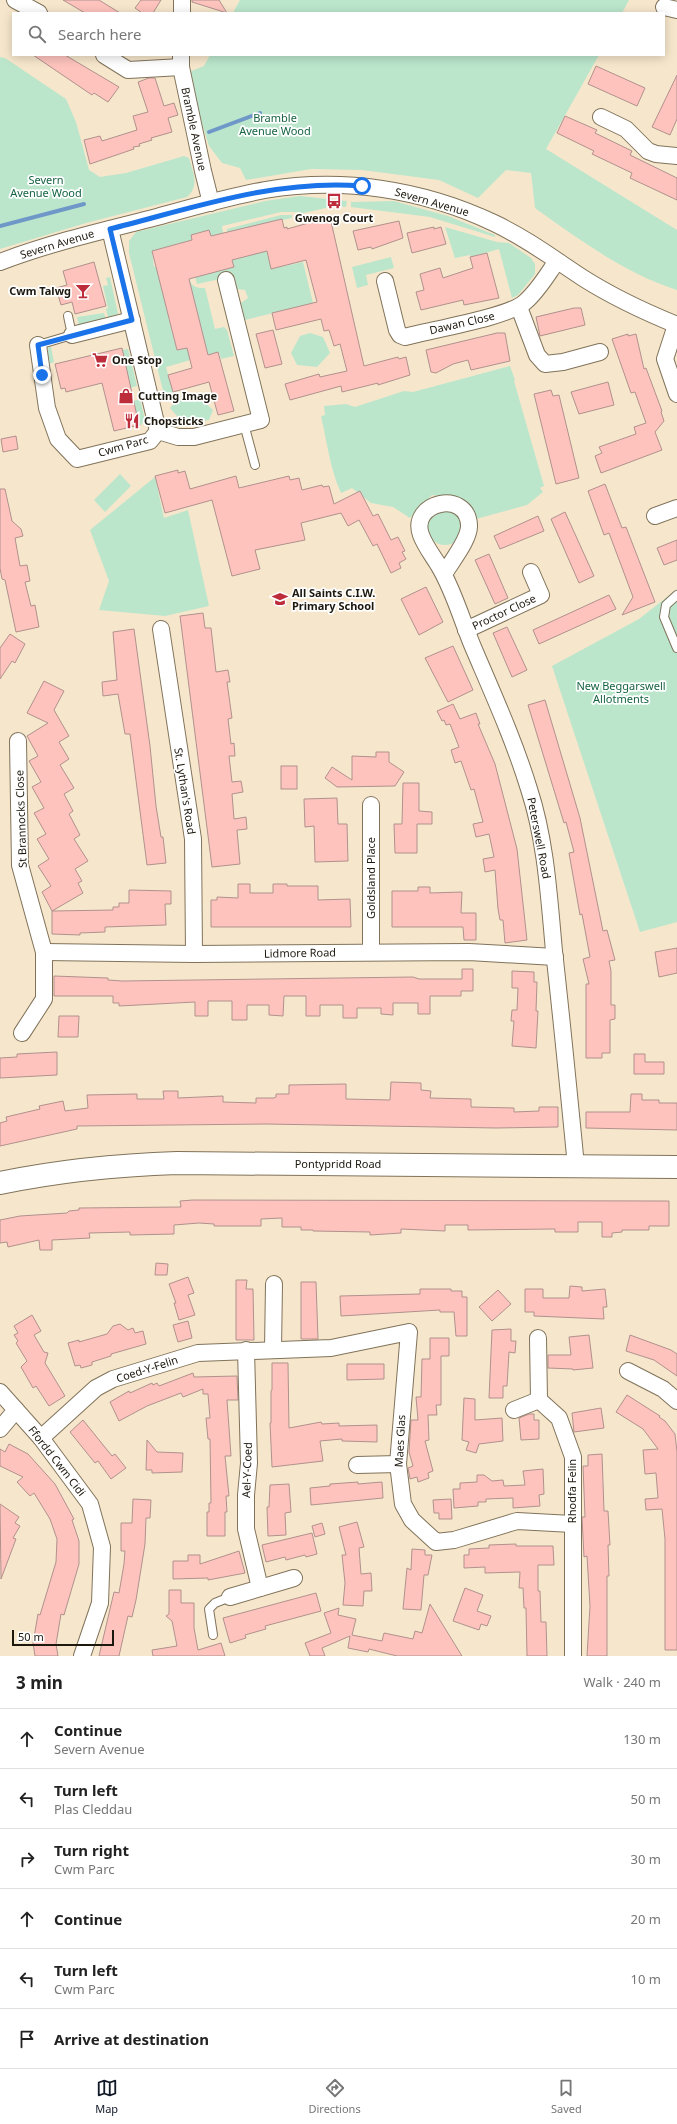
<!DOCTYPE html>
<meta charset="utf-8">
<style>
body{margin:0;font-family:"Noto Sans",sans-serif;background:#f6f6f6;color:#222}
.scale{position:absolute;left:12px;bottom:10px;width:102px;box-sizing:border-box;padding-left:4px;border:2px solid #1d180e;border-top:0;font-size:11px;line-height:14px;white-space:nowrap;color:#1d180e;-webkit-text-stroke:3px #fff;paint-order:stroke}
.stop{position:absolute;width:12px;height:12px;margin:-9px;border:3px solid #1a73e8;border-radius:50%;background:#fff}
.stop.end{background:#1a73e8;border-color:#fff;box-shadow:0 1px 4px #0008}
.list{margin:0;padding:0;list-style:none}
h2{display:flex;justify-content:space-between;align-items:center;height:52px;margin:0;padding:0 16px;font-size:17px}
h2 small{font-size:13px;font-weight:400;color:#767676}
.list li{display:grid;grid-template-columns:26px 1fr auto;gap:12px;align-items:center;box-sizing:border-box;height:60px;padding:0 16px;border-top:1px solid #e0e0e0}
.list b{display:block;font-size:15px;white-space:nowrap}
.list p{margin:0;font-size:13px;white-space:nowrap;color:#767676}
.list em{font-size:13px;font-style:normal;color:#767676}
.icon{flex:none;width:22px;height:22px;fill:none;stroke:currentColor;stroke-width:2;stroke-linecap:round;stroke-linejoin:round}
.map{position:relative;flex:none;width:677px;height:1656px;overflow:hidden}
.search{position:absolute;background:#fff;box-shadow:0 2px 10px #0003;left:12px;right:12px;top:12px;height:44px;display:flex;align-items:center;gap:10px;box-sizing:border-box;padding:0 14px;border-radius:0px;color:#767676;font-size:15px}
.sheet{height:412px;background:#fff}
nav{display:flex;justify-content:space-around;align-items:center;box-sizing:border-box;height:56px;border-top:1px solid #e0e0e0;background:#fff;font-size:11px;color:#767676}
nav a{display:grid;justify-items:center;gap:2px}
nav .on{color:#111827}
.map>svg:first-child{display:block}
</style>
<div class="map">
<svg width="677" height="1656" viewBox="0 0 677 1656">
<rect width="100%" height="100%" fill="#f6e7cc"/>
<g fill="#bbe6cc">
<path d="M240,0H629L622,13H233Z"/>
<path d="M210,55H599L546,149L677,230V290C624,273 580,240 535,208L531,173L506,170L478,198L439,180L362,170L311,169L246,180L240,168L222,163L209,146L193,95L189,72L204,66Z"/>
<path d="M0,57L5,58L66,99L76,122L89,170L100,177L126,173L184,156L189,158C193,172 200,186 187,197L86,223L0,249Z"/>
<path d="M300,196L347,201L346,207L334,206L300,214L299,212H281L222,226L223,233L211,236L209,230L191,235L192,240L152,251L154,267L162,265L177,313L168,316L177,350L187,348L188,353L185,265C190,279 188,289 205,288L215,329L224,327L227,330L234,356L221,359L219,352L166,367L173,392L164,395L129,253V241L136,232L265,201Z"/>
<path d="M394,201L448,216L495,235V237L430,217L351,207V202Z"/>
<path d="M281,215H292V218L227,232V229Z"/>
<path d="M445,227L497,242L509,243L531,258L535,264V274L518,295L512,298L499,249L471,257L470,255L455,258Z"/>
<path d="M246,247L266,250L271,269L303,262L313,303L245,320L241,303L248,298L245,290L237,289L234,276L197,284L194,273L204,275L234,267L232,260L248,256Z"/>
<path d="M391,257L394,268L366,275L368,285L357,288L352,267Z"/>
<path d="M110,277L118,314L108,317L106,309L108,308L103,286L108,285L106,278Z"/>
<path d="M104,313L106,320L79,326L77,317Z"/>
<path d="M310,333L323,337L330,353L317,367L297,365L291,353L300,336Z"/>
<path d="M49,347H51L54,362L43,366Z"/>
<path d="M128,349L137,386L129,388L122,350Z"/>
<path d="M510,366L515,380L514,381L544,486L540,488L543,492L527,505L476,519L456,499L432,495L410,518L393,507L371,503L352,488L341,493C330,469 327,442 321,416L325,415L324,406L346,404L355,407L404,391L413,392Z"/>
<path d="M198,396L213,410L209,420L184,424L170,408L177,400Z"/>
<path d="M140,399L145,420L139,427L133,401Z"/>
<path d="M120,474L131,486L105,512L94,500Z"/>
<path d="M155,477L164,518L188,510L209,606L165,616L99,610L109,581L90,530Z"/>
<circle cx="445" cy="527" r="18"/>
<path d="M677,589V922L640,932L552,666L639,619Z"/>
</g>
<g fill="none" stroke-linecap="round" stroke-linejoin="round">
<g stroke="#6f98c8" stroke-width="4">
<path d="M209,132L260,113"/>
<path d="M0,226L84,204"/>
</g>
</g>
<g fill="#fec3bd" stroke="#b1918d">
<path d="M63,0H99L120,13H85Z"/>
<path d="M141,0H161L153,13H142L135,8Z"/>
<path d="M192,0H219L227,13L192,2Z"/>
<path d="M33,55H65L119,87L108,102L94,93L92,95Z"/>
<path d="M596,66L645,88L637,106L588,84Z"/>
<path d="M677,75V119L670,135L652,127Z"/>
<path d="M149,78H155L164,106L174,103L178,115L168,118L172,132L151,138L152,140L139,144L140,146L133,147L134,149L90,164L84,140L100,136L102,141L137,130L133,116L148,112L138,82Z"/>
<path d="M565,116L597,130L595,133L632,151L630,155L677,178V200L630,178L632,173L592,154L594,151L557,133Z"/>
<path d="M330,217L364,366L398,357L399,359L406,357L410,375L378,385V383L342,392L341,386L290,400L285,384L319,374L320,377L347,371L340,344L334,346L329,330L324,331L321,319L276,330L272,313L317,302L306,260L271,269L267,251L232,260L234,267L189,279L208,355L218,352L234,411L218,415L209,382L173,392L168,375L192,368L187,348L177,350L152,251L192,240L191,235L209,230L211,236L282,219L284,228L287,227V229Z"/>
<path d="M399,221L403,238L372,249L371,247L358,250L353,231Z"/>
<path d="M434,227V229L441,227L446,244L412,253L407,233Z"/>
<path d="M487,253L499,298L464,305L463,300L421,310L416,292L424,290L420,274L440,268L443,278L473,268L470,257Z"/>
<path d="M94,262L106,306L75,314L72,302L61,305L56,288L67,285L63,271Z"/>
<path d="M574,308H581L585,325L540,336L536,317Z"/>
<path d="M273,330L282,364L265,368L256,334Z"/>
<path d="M497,333H505L510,361L471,370L468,360L453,364L436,373L431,372L426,350Z"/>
<path d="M628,334V336L636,334L644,369L646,368L662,411L661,412L664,421L655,432L662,450L601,473L595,456L602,453L599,447L636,434L634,427L646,423L635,392L631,393L612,339Z"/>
<path d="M122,348L139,425L114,431L102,383L66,392L65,388L61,389L55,364Z"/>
<path d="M608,382L614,405L579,414L571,392Z"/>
<path d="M551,390L553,396L559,395L579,478L556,484L534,394Z"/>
<path d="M16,436L18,449L3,452L1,439Z"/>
<path d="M178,470V473L185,471L190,489L236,476L239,488L289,476L290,480L299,478L302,490L322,485L323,487L329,486L334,504L360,491L373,516L378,514L391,540L398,537L405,551L402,552L406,559L399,563L401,568L391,573L377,544L373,546L359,520L348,526L341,513L301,523L305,540L255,550L260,569L232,576L212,500L165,513L155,476Z"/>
<path d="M605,484L622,528L626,527L655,602L622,615L633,597L609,533L604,535L588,491Z"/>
<path d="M0,489H5L12,521L21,529L23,536L15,538L20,566L27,565L30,581L25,582L31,606L35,605L39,627L16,632L5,580L2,579L0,568Z"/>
<path d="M565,512L594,576L579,583L551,519Z"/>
<path d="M538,516L544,531L500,549L494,536Z"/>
<path d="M677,540V560L664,565L657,548Z"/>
<path d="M489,554L508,598L495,604L475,560Z"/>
<path d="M426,587L443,622L419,635L401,599Z"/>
<path d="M609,595L616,609L539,644L533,630Z"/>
<path d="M203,613L205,628H211L216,672L228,670L230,682H227L232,718L228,719L231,744L234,743L235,756H229L232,782L241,781L243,792L232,794L234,819L246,817L247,829L237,830L240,864L212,867L180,616Z"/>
<path d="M507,627L527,670L512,677L493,633Z"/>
<path d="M134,629L150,746L156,806L161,837H163L166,863L147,865L130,734H125L118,694L103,696L102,682L117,680L113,632Z"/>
<path d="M10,634L25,644L15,663L12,661L0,679V648Z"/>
<path d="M453,646L473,690L448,702L425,658Z"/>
<path d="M44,681L64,691L54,710L69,736L59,742L69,759L60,765L74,788L64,794L73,811L69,814L80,835L74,839L88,861L75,869L82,881L78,883L83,893L52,911L42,892L51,886L38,866L49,859L37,839L46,834L34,813L44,808L32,787L41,782L29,761L38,756L27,736L48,723L27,713Z"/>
<path d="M545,700L580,818L603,931L607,930L615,960L609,961L611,971V1005H615V1019L610,1020V1053H602V1058H586V984H589L583,959L590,957L582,914L580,915L569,853L574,852L566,822L564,823L528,705Z"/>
<path d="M453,704L460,719L476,713L480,724H478L495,764L517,849L527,940L505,943L503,920H500L498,909L495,870L485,872L484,865L483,859L494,857L489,834L476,837L473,824L483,822L474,789L471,790L461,761L455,763L451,750L459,747L450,724L446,725L444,720L442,721L437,711Z"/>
<path d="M376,752H389V762L404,772L395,786L337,787L325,778L332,767L352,780V756L376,757Z"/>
<rect x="281" y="766" width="16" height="23"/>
<path d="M403,783H419V811L432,812V824H417V853H395L394,824H402Z"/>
<path d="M337,798L338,824H347L348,861L315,862L314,826L305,827L304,799Z"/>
<path d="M238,884H250V893H273V884H287V886H318V900L350,899L351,927H211V900H217V897L238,898Z"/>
<path d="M418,887H430V893L462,892L461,913H476V940H464L463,927H392V891H418Z"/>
<path d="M129,890L171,891V904H165L166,925L105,927V932L80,933V935L52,934V911L113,910V907H119V903H129Z"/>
<path d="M677,948V973L659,977L655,952Z"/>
<path d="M462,969H473V991H461V996H430V1014H418V1003H393V1015L381,1014V1008H357V1018H343V1005H320V1016H306V996H284L283,1016L269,1015V1005H247V1020H232V1001H208V1016H195V1002L119,1006V1003H113V996H54V976L108,978V980L122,981L413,977L419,979H462Z"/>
<path d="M512,971L534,972V982H537L536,1011H538L536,1048L512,1046L514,1021H511L512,1010H517L518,988H512Z"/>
<path d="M59,1016H79L78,1037H58Z"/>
<path d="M57,1052V1075L0,1078V1058L17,1057V1054Z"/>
<path d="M634,1054H645V1062H664V1074H634Z"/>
<path d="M391,1082L421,1083V1090L431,1091L430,1098L471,1099V1107L514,1108V1112L539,1111V1107H558V1127L496,1128L266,1124L77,1126V1129L0,1146V1123L7,1121L6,1117L40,1109L39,1106L63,1101L65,1111L88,1108L87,1095L137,1094V1099H164L163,1091H178V1098L223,1096V1102L256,1103V1098H274L276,1097V1094H289V1085L346,1084V1099L390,1100Z"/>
<path d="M631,1094H642V1100H659V1103H677V1130L586,1128V1112H630Z"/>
<path d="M193,1200L669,1201V1226H649V1230H622V1232L612,1233V1237H602V1222H578V1232H555V1229L468,1230V1225H445V1231L401,1229V1233L370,1235V1232L313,1231V1230H301V1227H282V1218L261,1219V1226H214V1224L199,1223L174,1225V1234L130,1235V1232L89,1233L90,1238L52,1240V1250H40L39,1240L8,1247L7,1242L0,1243V1220L20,1216L67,1213L69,1211L79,1210V1208L181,1207L180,1201Z"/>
<path d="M156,1263L168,1264L167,1275H155Z"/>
<path d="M188,1277L194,1293L188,1295L195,1315L179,1320L174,1303H176L169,1284Z"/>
<path d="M236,1280H247L246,1289H253L254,1340H236Z"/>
<path d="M301,1282H316L318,1339H301Z"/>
<path d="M570,1286L582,1287V1291L605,1289L607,1307H603L604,1319L534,1316V1312H525V1289H543V1298H569Z"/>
<path d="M420,1289H451V1291H462V1297H467V1336H456L454,1312H440V1310L341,1316L340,1296L420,1294Z"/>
<path d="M498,1290L511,1304L492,1321L479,1307Z"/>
<path d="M32,1315L41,1331L34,1335L44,1352L48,1353L45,1363L65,1396L49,1406L36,1386L33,1388L21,1367L27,1361L16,1343L18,1341L14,1335L18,1333L14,1326Z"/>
<path d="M188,1321L192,1338L178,1342L173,1325Z"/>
<path d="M120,1324L128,1330L133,1328L135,1333L143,1331L146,1344L111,1354V1356L92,1362V1365L81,1368L80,1365L75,1366L68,1343L79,1340V1342L107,1334L113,1326Z"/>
<path d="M511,1329V1341H516L515,1353L509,1352L507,1386H503V1398H489L492,1330Z"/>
<path d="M589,1335L593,1368L573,1370V1369L548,1368V1355H571L569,1337Z"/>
<path d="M630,1335L671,1350L677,1354V1376L654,1360L626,1351Z"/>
<path d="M430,1338H449V1356H441V1405H436L437,1415H428L429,1440L425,1441L433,1471L428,1473L429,1478L418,1482L417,1477L410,1479L408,1468L413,1466L409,1452L411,1420H418L416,1397H421L422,1359H430Z"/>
<path d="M272,1363H288L289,1428L321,1422L322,1424L339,1423V1426L377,1425V1442L342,1441V1439L320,1441L323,1461L272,1467L270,1423H271V1391L272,1390Z"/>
<path d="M347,1364H384V1379L347,1380Z"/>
<path d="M193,1373L194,1377L237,1376L238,1400H227L231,1456H225L229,1496H226L227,1512H225V1536H207V1512H209V1503H211L210,1439H208L206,1418H210L208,1394H203V1389L183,1397L181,1393L147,1406L119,1421L110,1402L129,1391L130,1393L152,1383L153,1385L157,1383L159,1386Z"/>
<path d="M627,1395L660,1416L659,1417L665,1421L675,1434L677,1452V1650H665V1539L662,1509L646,1510L645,1499L658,1498L656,1473L645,1474L643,1450L658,1449L643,1429L616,1412Z"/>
<path d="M464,1398L475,1399V1420L502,1418L503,1441L479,1444L476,1453L466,1450L469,1442L462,1440Z"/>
<path d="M601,1408L604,1428L574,1432L572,1413Z"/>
<path d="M529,1414H534V1420H539V1439L521,1440L519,1418Z"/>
<path d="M83,1420L112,1456L115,1454L126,1468L111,1479L98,1461L95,1463L70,1432Z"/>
<path d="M147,1440L157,1452L183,1453L182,1472L152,1473V1470H146Z"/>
<path d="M9,1444L28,1454L55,1484L74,1519L72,1520L79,1541V1564L64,1615L61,1614L56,1644L58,1656H35L33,1643L38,1614L40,1615L56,1562L57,1539L50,1519L34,1493L30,1496L17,1482L23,1477L0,1466V1449L5,1452Z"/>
<path d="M602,1454L604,1511H608L610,1545H608L609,1576H607V1656H587L590,1606L587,1556L584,1557L582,1517H585L583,1466H588V1455Z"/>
<path d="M543,1469L544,1494L539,1495L540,1506L513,1508V1498L486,1499V1502H478V1506L454,1508L453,1489H460V1483L477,1482V1475H484L492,1481L503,1480L504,1486L525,1485L523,1471Z"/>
<path d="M358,1482V1484L382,1482L383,1498L311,1505L310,1488L330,1486V1484Z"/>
<path d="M289,1484L291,1512L285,1513L286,1535L268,1536L267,1507H269L270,1485Z"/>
<path d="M133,1499L151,1500L150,1518H146L145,1544L136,1600L132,1617L128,1616L119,1656H99L114,1592L119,1593L124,1564L125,1551H121V1523H132Z"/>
<path d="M451,1499L452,1519H439V1513H434L433,1500Z"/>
<path d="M0,1504L19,1517L15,1523L20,1526L13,1538L16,1539L1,1579Z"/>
<path d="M357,1522L364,1547L359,1548L361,1574L371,1573L372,1591H364L363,1606L343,1605L345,1583L342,1555H346L339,1527Z"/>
<path d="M322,1523L325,1534L315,1537L312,1526Z"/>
<path d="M312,1533L317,1554L306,1557L305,1555L286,1560L285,1557L266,1562L262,1545Z"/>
<path d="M516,1544V1546H553L554,1565H538V1591H540L541,1622H546L547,1656H527L526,1608H524L523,1588H519L520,1572L485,1573V1567L464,1568V1555H469V1549L489,1548V1545Z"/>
<path d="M412,1549L425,1550V1555H432L428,1575H424L421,1610L403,1609L407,1568L411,1570Z"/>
<path d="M239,1551L245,1573L208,1580V1578L173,1579V1561H188V1555H200V1564Z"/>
<path d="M465,1588L483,1595L477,1611L491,1616L487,1626L481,1624L479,1630L453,1621Z"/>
<path d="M169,1590H181V1603H194V1628L198,1650L221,1643L225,1656H153L152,1650L177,1646L172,1621L166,1616L169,1614Z"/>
<path d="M316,1593L321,1611L265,1626L266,1629L245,1635L246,1638L230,1643L223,1618Z"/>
<path d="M430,1604L462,1656H397L369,1649L368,1652L348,1648L350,1636L322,1648L325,1656H310L305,1643L331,1633L324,1613L339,1608L338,1615L356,1619L352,1635L382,1641L384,1633L413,1639L415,1631L422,1633Z"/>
</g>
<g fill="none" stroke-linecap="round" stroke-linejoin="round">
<defs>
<g id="service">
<path d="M38,345L72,335L68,316"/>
<path d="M244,424L255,465"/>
<path d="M677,595L666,605L664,617L677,648"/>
<path d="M213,1635L209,1609L215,1603L230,1597"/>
</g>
<g id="minor">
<path d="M15,0L39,13"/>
<path d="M664,7L677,10"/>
<path d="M182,13V0"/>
<path d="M104,55L128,70L181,67"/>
<path d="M181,55V67L203,171L211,203"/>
<path d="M601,117L626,129L648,151L656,154L677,156"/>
<path d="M110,229L158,431"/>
<path d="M0,262C50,243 101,231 153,218C190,208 227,197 265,190C343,177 422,189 494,223C526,238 554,259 583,278C613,297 645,312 677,325"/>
<path d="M385,281L397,330L400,335L405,337C430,330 509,317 525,302C538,291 547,275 557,261"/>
<path d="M519,307L537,355L545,364L563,362L600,352"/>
<path d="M676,325L665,359L677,394"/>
<path d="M72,335L132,320"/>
<path d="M38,345L47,408L58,439L77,459L150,441L158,431L178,437H194L261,420L226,280"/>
<path d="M655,516L677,508"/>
<path d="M444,574C451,562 470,539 469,525C467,489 409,502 421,535C425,546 433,556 439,566C454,591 462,621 473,647C493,694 514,740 529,789C546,841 549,897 554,951C562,1022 569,1094 576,1166"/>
<path d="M161,629L193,839L194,954"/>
<path d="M466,630L541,595L531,572"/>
<path d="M18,741L20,865L44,952V999L22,1033"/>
<path d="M44,952L194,954L469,952L555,957"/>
<path d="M371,952V805"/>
<path d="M538,1338L539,1400L559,1418L573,1457V1656"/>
<path d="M273,1349L274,1284"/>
<path d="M246,1350L249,1463L246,1495V1529L260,1588"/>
<path d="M628,1371L663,1389L677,1401"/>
<path d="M0,1392L41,1438L90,1504L102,1547L100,1603L82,1656"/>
<path d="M514,1410L539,1400"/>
<path d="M0,1429L16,1410"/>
<path d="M41,1438L96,1388L113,1379L198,1353L331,1348L409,1332L398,1464L403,1504L412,1520L436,1542L454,1540L517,1521L572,1524"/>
<path d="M357,1465L398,1464"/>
<path d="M230,1597L294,1578"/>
</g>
<path id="secondary" d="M0,1183C58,1171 117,1165 177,1163L677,1167"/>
</defs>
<use href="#service" stroke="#80735a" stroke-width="10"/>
<use href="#minor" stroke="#80735a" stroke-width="18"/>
<use href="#secondary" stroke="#80735a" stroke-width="24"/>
<use href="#service" stroke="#fff" stroke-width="8"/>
<use href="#minor" stroke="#fff" stroke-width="16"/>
<use href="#secondary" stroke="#fff" stroke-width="22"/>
</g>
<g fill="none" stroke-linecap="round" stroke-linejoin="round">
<path stroke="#1a73e8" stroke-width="5" d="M42,375L38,345L132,320L110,229C193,208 276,179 362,186"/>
</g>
<defs>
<symbol id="bus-bare" viewBox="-9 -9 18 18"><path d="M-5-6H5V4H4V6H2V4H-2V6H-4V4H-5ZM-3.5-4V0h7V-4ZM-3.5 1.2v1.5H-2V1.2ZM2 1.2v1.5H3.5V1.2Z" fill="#bc2c3b" stroke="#fff" stroke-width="2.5" paint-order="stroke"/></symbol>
<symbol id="bar-bare" viewBox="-9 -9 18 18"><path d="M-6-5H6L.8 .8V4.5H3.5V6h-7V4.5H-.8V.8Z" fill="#bc2c3b" stroke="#fff" stroke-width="2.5" paint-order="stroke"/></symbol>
<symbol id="supermarket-bare" viewBox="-9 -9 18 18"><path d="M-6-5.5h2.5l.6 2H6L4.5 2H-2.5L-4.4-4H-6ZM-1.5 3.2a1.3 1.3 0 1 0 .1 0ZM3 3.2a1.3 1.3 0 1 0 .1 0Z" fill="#bc2c3b" stroke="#fff" stroke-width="2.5" paint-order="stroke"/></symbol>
<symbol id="shop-bare" viewBox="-9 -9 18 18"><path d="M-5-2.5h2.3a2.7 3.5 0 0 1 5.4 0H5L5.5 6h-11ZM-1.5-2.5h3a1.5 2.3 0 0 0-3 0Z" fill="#bc2c3b" stroke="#fff" stroke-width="2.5" paint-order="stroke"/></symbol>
<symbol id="restaurant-bare" viewBox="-9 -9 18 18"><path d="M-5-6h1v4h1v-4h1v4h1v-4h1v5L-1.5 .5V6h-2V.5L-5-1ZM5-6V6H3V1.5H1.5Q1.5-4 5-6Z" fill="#bc2c3b" stroke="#fff" stroke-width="2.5" paint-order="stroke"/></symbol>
<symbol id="school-bare" viewBox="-9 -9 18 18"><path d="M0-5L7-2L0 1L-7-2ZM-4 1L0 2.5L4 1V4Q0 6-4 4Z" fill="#bc2c3b" stroke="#fff" stroke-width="2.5" paint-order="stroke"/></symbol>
</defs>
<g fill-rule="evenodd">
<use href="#bus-bare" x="323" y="190" width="22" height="22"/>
<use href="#bar-bare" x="72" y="280" width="22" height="22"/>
<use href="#supermarket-bare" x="89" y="349" width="22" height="22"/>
<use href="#shop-bare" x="115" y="385" width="22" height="22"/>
<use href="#restaurant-bare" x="121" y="410" width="22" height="22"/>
<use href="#school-bare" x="269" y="588" width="22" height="22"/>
</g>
<g text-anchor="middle" stroke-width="3.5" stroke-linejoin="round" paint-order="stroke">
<g font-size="11" fill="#156341" stroke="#fff">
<text x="275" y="122">Bramble<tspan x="275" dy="13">Avenue Wood</tspan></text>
<text x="46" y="184">Severn<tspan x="46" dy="13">Avenue Wood</tspan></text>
<text x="621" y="690">New Beggarswell<tspan x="621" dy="13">Allotments</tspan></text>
</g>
<g font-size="11" fill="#1d180e" stroke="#fff">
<text transform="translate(194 129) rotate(78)" y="4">Bramble Avenue</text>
<text transform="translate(432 202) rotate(16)" y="4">Severn Avenue</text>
<text transform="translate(57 244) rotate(-17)" y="4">Severn Avenue</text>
<text transform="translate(462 323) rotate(-13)" y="4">Dawan Close</text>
<text transform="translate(123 446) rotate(-16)" y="4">Cwm Parc</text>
<text transform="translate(504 612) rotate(-25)" y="4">Proctor Close</text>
<text transform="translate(185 791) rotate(81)" y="4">St. Lythan's Road</text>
<text transform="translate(21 819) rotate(-92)" y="4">St Brannocks Close</text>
<text transform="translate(539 838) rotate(79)" y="4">Peterswell Road</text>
<text transform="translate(371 878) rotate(-90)" y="4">Goldsland Place</text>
<text transform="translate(300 953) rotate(-1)" y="4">Lidmore Road</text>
<text x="338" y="1168">Pontypridd Road</text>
<text transform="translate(147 1369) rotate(-18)" y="4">Coed-Y-Felin</text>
<text transform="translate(400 1441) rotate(-87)" y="4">Maes Glas</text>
<text transform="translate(57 1461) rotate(52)" y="4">Ffordd Cwm Cidi</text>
<text transform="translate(247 1470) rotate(-88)" y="4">Ael-Y-Coed</text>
<text transform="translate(572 1491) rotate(-90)" y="4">Rhodfa Felin</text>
</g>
<g font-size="11" font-weight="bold" fill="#1d180e" stroke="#fff" text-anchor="start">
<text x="334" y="222" text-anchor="middle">Gwenog Court</text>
<text x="71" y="295" text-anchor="end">Cwm Talwg</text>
<text x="112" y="364">One Stop</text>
<text x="138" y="400">Cutting Image</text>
<text x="144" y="425">Chopsticks</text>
<text x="292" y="597">All Saints C.I.W.<tspan x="292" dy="13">Primary School</tspan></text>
</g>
</g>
</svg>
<div class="scale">50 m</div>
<div class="stop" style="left:362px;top:186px"></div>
<div class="stop end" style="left:42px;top:375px"></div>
<div class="search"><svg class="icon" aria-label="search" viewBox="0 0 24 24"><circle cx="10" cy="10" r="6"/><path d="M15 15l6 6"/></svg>Search here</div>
</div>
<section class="sheet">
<h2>3 min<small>Walk · 240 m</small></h2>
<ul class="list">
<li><svg class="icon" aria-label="ahead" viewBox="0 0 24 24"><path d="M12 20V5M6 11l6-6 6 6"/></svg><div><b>Continue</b><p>Severn Avenue</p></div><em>130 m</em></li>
<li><svg class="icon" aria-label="left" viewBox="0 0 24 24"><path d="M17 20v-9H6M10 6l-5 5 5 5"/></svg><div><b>Turn left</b><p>Plas Cleddau</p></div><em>50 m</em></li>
<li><svg class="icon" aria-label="right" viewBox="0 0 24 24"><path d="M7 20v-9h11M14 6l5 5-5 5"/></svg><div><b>Turn right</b><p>Cwm Parc</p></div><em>30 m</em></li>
<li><svg class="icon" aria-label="ahead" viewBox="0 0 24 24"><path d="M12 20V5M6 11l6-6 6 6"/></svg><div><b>Continue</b></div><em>20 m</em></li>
<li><svg class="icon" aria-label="left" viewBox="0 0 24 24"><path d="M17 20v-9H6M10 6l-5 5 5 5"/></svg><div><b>Turn left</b><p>Cwm Parc</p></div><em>10 m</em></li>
<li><svg class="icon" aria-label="arrive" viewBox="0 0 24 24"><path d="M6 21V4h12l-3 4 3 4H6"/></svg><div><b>Arrive at destination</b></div></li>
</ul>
</section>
<nav>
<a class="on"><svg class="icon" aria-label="map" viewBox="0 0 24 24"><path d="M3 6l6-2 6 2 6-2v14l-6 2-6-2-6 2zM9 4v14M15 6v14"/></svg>Map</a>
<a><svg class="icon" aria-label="directions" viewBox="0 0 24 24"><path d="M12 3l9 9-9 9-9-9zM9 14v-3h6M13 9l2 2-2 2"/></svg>Directions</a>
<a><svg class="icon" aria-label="saved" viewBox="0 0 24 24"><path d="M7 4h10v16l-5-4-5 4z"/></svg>Saved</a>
</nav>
